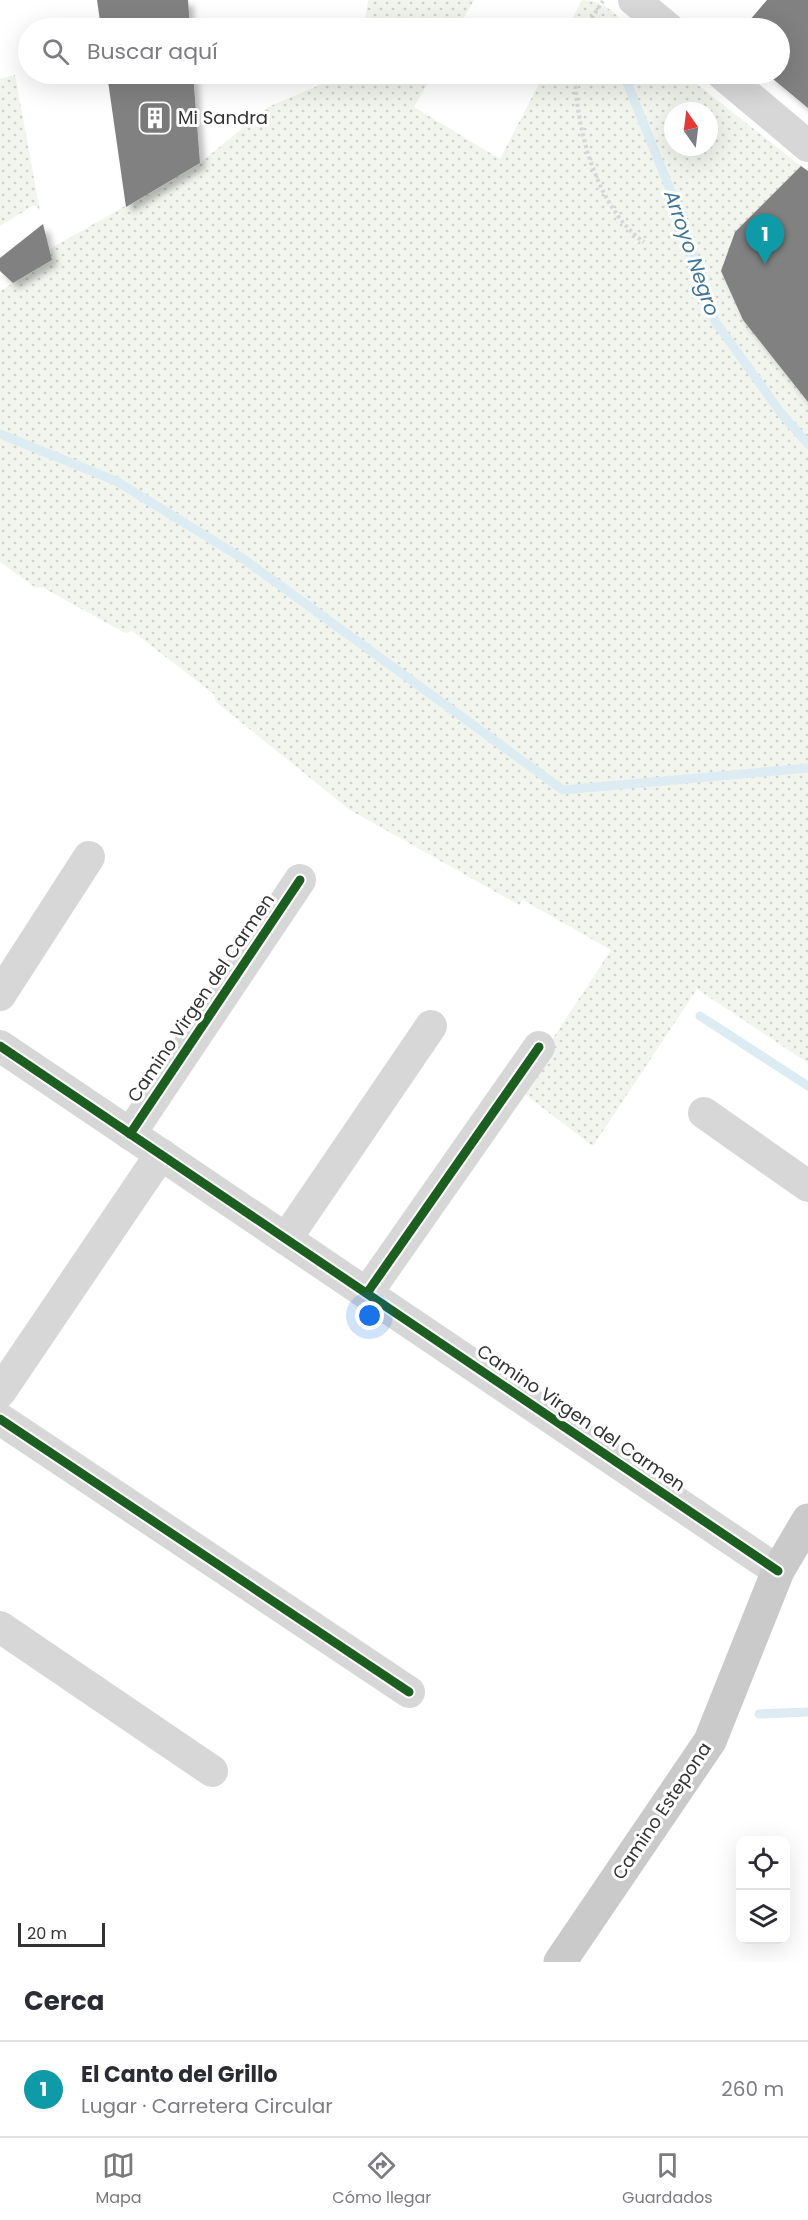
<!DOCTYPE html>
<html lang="es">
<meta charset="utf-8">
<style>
body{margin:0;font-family:Poppins,sans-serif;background:#f7f7f7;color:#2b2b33}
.controls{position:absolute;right:18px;bottom:18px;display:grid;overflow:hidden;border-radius:12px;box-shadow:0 6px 24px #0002}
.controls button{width:54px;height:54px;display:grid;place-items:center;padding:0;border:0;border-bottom:2px solid #e1e1e2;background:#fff;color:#2b2b33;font:30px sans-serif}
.compass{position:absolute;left:664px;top:102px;width:54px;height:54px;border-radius:50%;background:#fff;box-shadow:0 6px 24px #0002;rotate:346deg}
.scale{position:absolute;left:18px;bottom:15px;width:87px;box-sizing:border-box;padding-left:6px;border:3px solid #333;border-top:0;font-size:16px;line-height:21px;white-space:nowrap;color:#333;-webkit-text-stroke:4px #fff;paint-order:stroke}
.you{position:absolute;left:370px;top:1316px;width:21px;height:21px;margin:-15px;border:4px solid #fff;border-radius:50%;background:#1a73e8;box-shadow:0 0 0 9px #1a73e833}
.badge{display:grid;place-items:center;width:39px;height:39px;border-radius:50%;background:#7a7a7a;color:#fff;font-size:20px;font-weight:700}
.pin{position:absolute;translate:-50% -50px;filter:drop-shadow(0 2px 3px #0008)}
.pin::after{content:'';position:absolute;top:32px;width:21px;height:18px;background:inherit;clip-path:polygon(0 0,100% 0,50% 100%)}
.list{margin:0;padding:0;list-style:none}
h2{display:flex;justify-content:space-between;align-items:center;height:78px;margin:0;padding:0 24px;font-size:26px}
h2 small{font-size:20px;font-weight:400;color:#7c7c81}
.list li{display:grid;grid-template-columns:39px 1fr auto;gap:18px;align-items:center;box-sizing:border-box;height:96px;padding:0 24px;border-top:2px solid #e1e1e2}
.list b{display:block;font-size:22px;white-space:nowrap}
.list p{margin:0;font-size:20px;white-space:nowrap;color:#7c7c81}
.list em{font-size:20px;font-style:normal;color:#7c7c81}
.icon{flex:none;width:33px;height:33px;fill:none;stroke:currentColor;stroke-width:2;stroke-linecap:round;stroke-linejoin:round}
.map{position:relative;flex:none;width:808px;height:1962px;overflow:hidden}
.search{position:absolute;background:#fff;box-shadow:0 6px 24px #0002;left:18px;right:18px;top:18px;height:66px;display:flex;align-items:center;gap:15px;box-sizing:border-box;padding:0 21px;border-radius:33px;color:#7c7c81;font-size:22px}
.sheet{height:174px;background:#fff}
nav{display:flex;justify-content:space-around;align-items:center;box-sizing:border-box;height:84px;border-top:2px solid #e1e1e2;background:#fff;font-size:16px;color:#7c7c81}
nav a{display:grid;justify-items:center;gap:3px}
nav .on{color:#7a7a7a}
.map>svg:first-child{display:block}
</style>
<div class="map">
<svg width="808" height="1962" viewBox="0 0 808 1962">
<defs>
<pattern id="grass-dots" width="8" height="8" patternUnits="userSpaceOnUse" patternTransform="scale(1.5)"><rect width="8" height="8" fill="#f1f5ed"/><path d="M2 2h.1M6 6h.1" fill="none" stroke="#cfd2cc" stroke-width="1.8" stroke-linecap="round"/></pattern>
<filter id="shadow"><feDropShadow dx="5.5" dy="5.5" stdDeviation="3" flood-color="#0004"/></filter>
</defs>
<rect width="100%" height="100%" fill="#fff"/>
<g fill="url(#grass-dots)" fill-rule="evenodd">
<path d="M368,0H474L458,28H364Z"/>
<path d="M582,0C601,0 616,12 627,28H567Z"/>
<path d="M346,74H433L414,107L500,159L544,74H684L801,166L735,232L721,271L743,320L808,402V1063L697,989L593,1146L519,1090L611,950L523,900L519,905L350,810L216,702L214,694L132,631L125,633L42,587L36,588L0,562V291L51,260L50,249L200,163L268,107ZM673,111H709V147H673Z"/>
<path d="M15,75L40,211L34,205L0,226V79Z"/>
</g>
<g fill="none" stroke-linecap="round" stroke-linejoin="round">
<g stroke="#ddebf3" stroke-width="9">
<path d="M627,74L626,80L682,219L715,321L781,413L808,444"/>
<path d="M0,434L116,481L245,560L563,790L808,768"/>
<path d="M700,1016L808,1086"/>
<path d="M759,1714L808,1712"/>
</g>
</g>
<g fill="#818181" filter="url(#shadow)">
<path d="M97,0H188L190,28H101Z"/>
<path d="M767,0H808V108L767,74H780V28H743Z"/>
<path d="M107,74H193L200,163L126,207Z"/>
<path d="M801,166L808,171V402L743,320L721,271L735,232Z"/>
<path d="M43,224L52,260L13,283L0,271V258Z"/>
</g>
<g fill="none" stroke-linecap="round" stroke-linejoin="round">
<g stroke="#d6d6d6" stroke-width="4" stroke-dasharray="3 3" stroke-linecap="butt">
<path d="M585,28L603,1"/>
<path d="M575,74C576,129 597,209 644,242"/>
</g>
<g stroke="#d7d7d7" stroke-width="32">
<path d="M634,0L668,28"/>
<path d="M722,74L808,146"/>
<path d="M0,995L89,857"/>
<path d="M0,1046L778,1571"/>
<path d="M704,1113L808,1186"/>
<path d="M130,1134L300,880"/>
<path d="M286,1239L431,1026"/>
<path d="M367,1293L539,1047"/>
<path d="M0,1392L161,1154"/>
<path d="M0,1419L409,1692"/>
<path d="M0,1627L212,1771"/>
</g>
<path stroke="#cacaca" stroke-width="33" d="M560,1962L710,1741L778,1571L808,1520"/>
<defs>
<g id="cycleway">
<path d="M0,1046L778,1571"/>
<path d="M130,1134L300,880"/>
<path d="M367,1293L539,1047"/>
<path d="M0,1419L409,1692"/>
</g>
</defs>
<use href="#cycleway" stroke="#fff" stroke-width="13"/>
<use href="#cycleway" stroke="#1b5e20" stroke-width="9"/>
</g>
<defs>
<symbol id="building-square" viewBox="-11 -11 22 22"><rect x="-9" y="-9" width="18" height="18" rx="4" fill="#7a7a7a" stroke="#fff"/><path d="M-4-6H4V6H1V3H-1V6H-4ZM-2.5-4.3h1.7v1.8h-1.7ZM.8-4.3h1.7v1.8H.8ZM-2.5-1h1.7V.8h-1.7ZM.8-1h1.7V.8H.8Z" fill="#fff"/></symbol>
</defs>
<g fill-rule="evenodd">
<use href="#building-square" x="136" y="99" width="38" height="38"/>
</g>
<g text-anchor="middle" stroke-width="6" stroke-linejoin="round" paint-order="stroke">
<g font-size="18" fill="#333" stroke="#fff" text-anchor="start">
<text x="178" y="124">Mi Sandra</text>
</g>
<g font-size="18" fill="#333" stroke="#fff">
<text transform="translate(201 998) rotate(-56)" y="6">Camino Virgen del Carmen</text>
<text transform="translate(581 1418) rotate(34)" y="6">Camino Virgen del Carmen</text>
<text transform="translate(662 1811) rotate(-56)" y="6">Camino Estepona</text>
</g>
<g font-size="20" font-style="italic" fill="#3f7597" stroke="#fff">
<text transform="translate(692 253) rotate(71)" y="7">Arroyo Negro</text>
</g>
</g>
</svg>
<div class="controls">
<button><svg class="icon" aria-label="locate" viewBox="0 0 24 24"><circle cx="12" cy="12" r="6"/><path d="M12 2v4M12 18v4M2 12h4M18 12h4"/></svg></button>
<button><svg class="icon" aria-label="layers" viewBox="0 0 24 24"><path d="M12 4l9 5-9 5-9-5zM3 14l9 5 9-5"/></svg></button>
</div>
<svg class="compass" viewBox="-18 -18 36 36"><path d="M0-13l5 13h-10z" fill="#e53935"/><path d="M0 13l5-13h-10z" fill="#7c7c81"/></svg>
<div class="scale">20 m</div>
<div class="you"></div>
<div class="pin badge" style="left:765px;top:264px;background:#0f9aa8">1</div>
<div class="search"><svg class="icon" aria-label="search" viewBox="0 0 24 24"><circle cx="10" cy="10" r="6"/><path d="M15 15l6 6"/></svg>Buscar aquí</div>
</div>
<section class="sheet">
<h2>Cerca<small></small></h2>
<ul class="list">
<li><span class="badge" style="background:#0f9aa8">1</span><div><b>El Canto del Grillo</b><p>Lugar · Carretera Circular</p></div><em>260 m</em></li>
</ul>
</section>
<nav>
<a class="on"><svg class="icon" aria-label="map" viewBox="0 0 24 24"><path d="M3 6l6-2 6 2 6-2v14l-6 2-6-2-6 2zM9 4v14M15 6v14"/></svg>Mapa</a>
<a><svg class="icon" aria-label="directions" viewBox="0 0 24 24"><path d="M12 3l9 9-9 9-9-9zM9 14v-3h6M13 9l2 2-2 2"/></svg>Cómo llegar</a>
<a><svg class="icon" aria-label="saved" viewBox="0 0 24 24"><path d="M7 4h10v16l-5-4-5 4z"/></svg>Guardados</a>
</nav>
